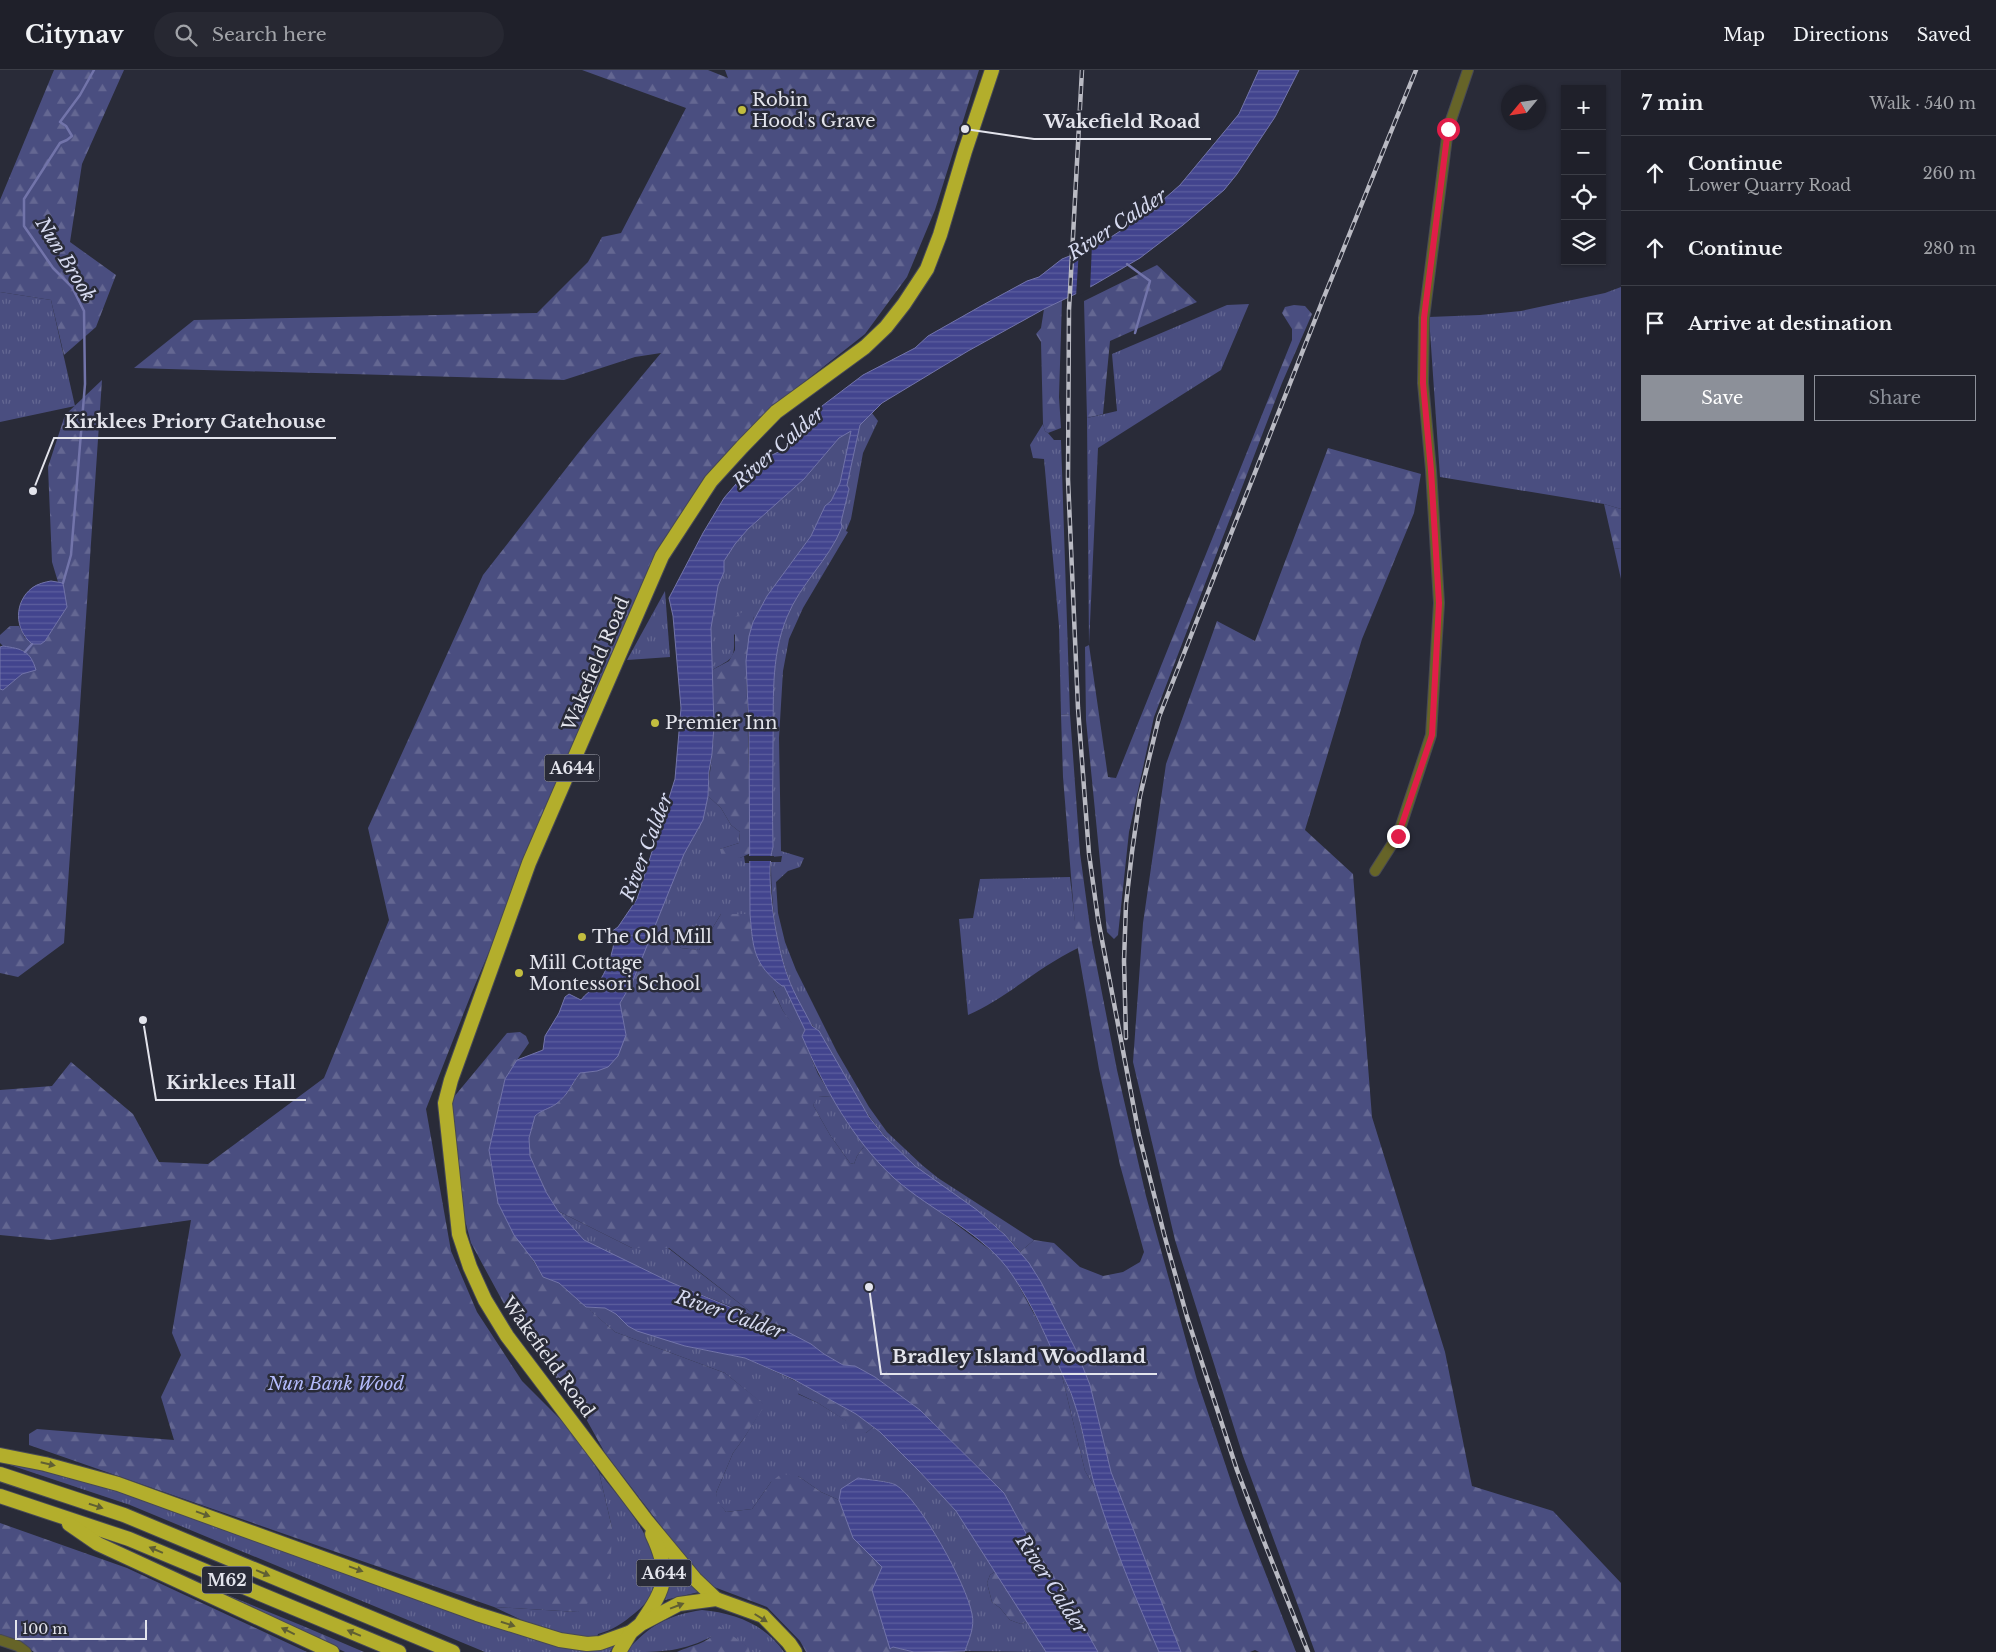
<!DOCTYPE html>
<meta charset="utf-8">
<style>
body{margin:0;font-family:"Libre Baskerville",serif;background:#272832;color:#f1f3f6}
.controls{position:absolute;right:15px;top:15px;display:grid;overflow:hidden;border-radius:0px;box-shadow:0 1px 4px #0004}
.controls button{width:45px;height:45px;display:grid;place-items:center;padding:0;border:0;border-bottom:1px solid #3c3e47;background:#1f202a;color:#f1f3f6;font:25px sans-serif}
.compass{position:absolute;left:1501px;top:15px;width:45px;height:45px;border-radius:50%;background:#1f202a;box-shadow:0 1px 4px #0004;rotate:241deg}
.scale{position:absolute;left:15px;bottom:12px;width:132px;box-sizing:border-box;padding-left:5px;border:2px solid #e3e4ec;border-top:0;font-size:14px;line-height:18px;white-space:nowrap;color:#e3e4ec;-webkit-text-stroke:4px #292b38;paint-order:stroke}
.stop{position:absolute;width:15px;height:15px;margin:-11px;border:4px solid #e11d48;border-radius:50%;background:#fff}
.stop.end{background:#e11d48;border-color:#fff;box-shadow:0 1px 5px #0008}
.list{margin:0;padding:0;list-style:none}
h2{display:flex;justify-content:space-between;align-items:center;height:65px;margin:0;padding:0 20px;font-size:21px}
h2 small{font-size:16px;font-weight:400;color:#a1a3a8}
.list li{display:grid;grid-template-columns:32px 1fr auto;gap:15px;align-items:center;box-sizing:border-box;height:75px;padding:0 20px;border-top:1px solid #3c3e47}
.list b{display:block;font-size:19px;white-space:nowrap}
.list p{margin:0;font-size:16px;white-space:nowrap;color:#a1a3a8}
.list em{font-size:16px;font-style:normal;color:#a1a3a8}
.actions{display:flex;gap:10px;padding:15px 20px}
.actions a{flex:1;padding:11px 0;border:1px solid #8c9099;border-radius:0px;text-align:center;font-size:18px;color:#8c9099}
.actions .main{background:#8c9099;color:#fff}
.icon{flex:none;width:28px;height:28px;fill:none;stroke:currentColor;stroke-width:2;stroke-linecap:round;stroke-linejoin:round}
.map{position:relative;flex:none;width:1621px;height:1582px;overflow:hidden}
header{display:flex;align-items:center;gap:30px;box-sizing:border-box;height:70px;padding:0 25px;background:#1f202a;border-bottom:1px solid #3c3e47}
header strong{font-size:24px}
nav{display:flex;gap:28px;margin-inline-start:auto;font-size:18px}
.search{width:350px;height:45px;background:#272832;display:flex;align-items:center;gap:12px;box-sizing:border-box;padding:0 18px;border-radius:28px;color:#a1a3a8;font-size:19px}
main{display:flex}
aside{flex:1;background:#1f202a}
.map>svg:first-child{display:block}
</style>
<header>
<strong>Citynav</strong>
<div class="search"><svg class="icon" aria-label="search" viewBox="0 0 24 24"><circle cx="10" cy="10" r="6"/><path d="M15 15l6 6"/></svg>Search here</div>
<nav><a>Map</a><a>Directions</a><a>Saved</a></nav>
</header>
<main>
<div class="map">
<svg width="1621" height="1582" viewBox="0 0 1621 1582">
<defs>
<pattern id="grass-tufts" width="24" height="20" patternUnits="userSpaceOnUse" patternTransform="scale(1.25)"><rect width="24" height="20" fill="#4a4e80"/><path d="M3 7l-1-3M5 7V3M7 7l1-3M15 17l-1-3M17 17v-4M19 17l1-3" fill="none" stroke="#646792"/></pattern>
<pattern id="forest-firs" width="22" height="20" patternUnits="userSpaceOnUse" patternTransform="scale(1.25)"><rect width="22" height="20" fill="#4a4e80"/><path d="M5 1l3.5 6h-7zM16 11l3.5 6h-7z" fill="#646792"/></pattern>
<pattern id="water-rules" width="6" height="5" patternUnits="userSpaceOnUse" patternTransform="scale(1.25)"><rect width="6" height="5" fill="#42448e"/><path d="M0 2.5h6" fill="none" stroke="#5d5f9e"/></pattern>
</defs>
<rect width="100%" height="100%" fill="#292b38"/>
<g fill="url(#grass-tufts)">
<path d="M1621,217V439L1604,434L1440,407L1429,247L1480,245L1521,241L1605,223Z"/>
<path d="M0,222L51,230L75,336L0,352Z"/>
<path d="M1249,234L1221,300L1098,378L1089,575L1087,348L1117,341L1112,284L1227,235Z"/>
<path d="M872,343L878,351L863,383L851,449L846,461L848,462L803,538L789,569L783,601L779,668L781,781L804,788L800,797L788,801L776,812L778,843L785,872L796,900L837,982L869,1037L887,1062L922,1095L938,1108L1034,1170L1020,1182C992,1144 948,1125 913,1095C869,1056 847,1011 819,961C810,955 806,945 801,936C778,891 771,842 771,792H781L782,786L771,787L773,777C772,743 773,709 773,675C774,632 770,588 787,547C800,514 829,490 842,457L841,452L849,419L847,415L860,355Z"/>
<path d="M1043,354L1045,361L1048,363L1054,370H1061L1070,644L1061,645L1059,556L1044,389L1033,388L1030,375Z"/>
<path d="M849,361H851V362L840,413L831,431L825,436L811,466L767,526L753,552L754,546L734,565C735,591 732,588 712,600L711,558L718,516L724,502V491L735,474L748,459L804,409L839,368Z"/>
<path d="M1614,478L1621,479V509Z"/>
<path d="M665,521L670,587L627,590Z"/>
<path d="M708,726L721,738L731,755L740,762L739,773L720,779L740,788L744,786L745,793H751L750,844H721L699,880L681,878L654,856L684,784L703,750Z"/>
<path d="M1070,807L1078,878C1038,897 1007,928 968,945L959,849L973,848L980,809Z"/>
<path d="M784,915L805,960L801,967L783,941L773,920Z"/>
<path d="M818,1026L832,1027L845,1049L865,1075L857,1086L854,1094L850,1093L830,1065L813,1035Z"/>
<path d="M558,1141L632,1178H668L757,1247L670,1212L601,1179L584,1170Z"/>
<path d="M586,1237L605,1238L616,1244L628,1256L685,1276L745,1288L802,1314L798,1324L818,1333L866,1363L873,1357L880,1362L919,1401L956,1441L996,1501L990,1505L987,1513L992,1532L1000,1538L1010,1550L1021,1554L1028,1551L1046,1582L965,1581C969,1569 975,1557 972,1544C967,1515 920,1430 896,1415C889,1410 868,1410 858,1408L839,1430L821,1422L798,1406L771,1412L752,1439L726,1442L717,1431L716,1423L733,1383L744,1368L764,1335L725,1303L615,1262Z"/>
<path d="M1061,1302L1075,1333L1096,1420L1085,1401Z"/>
<path d="M6,1392L117,1420L545,1572L580,1579L614,1575L610,1582H485L130,1435L7,1394Z"/>
<path d="M599,1402C628,1439 688,1501 635,1543C623,1553 613,1560 598,1564L597,1567C559,1572 528,1552 494,1537L578,1542L612,1458Z"/>
<path d="M670,1487L699,1522L665,1530L671,1507Z"/>
<path d="M188,1509L303,1556L301,1561Z"/>
<path d="M702,1540C734,1543 765,1554 784,1582H750C745,1570 727,1569 715,1565C682,1582 663,1582 626,1582C648,1556 668,1545 702,1540Z"/>
</g>
<g fill="url(#forest-firs)">
<path d="M54,0H124L82,94L70,172L116,205L96,257L64,285L51,230L0,222V130Z"/>
<path d="M582,0H708L728,8L725,0H979L935,140L907,207L865,264L766,342L653,495L472,922L426,1039L451,1181L477,1242L522,1311L574,1363L599,1402L612,1458L610,1513L578,1542L494,1537L29,1375V1364L37,1359L174,1370L161,1327L181,1285L172,1263L191,1150L51,1170L0,1165V1020L52,1016L71,992L133,1044L159,1092L208,1094L324,1008L389,850L368,758L483,505L586,373L661,283L635,287L564,310L134,298L194,250L537,243L588,192L602,167L621,163L686,38Z"/>
<path d="M1157,195L1197,232L1110,271L1103,344L1087,348L1084,231Z"/>
<path d="M1062,230L1059,327L1061,358L1048,363L1045,361L1043,354L1041,272L1036,264L1041,258L1044,239Z"/>
<path d="M1294,235L1305,236L1312,244L1282,313L1154,647L1129,762L1118,865L1114,869L1107,862L1086,650L1085,577L1089,575L1108,707L1116,708L1292,270V259L1282,243L1285,237Z"/>
<path d="M102,310L64,873L18,907L0,903V619L3,620L22,604L35,600L23,580L3,576L0,573V565L10,556H19L25,568L45,571L67,537L63,513L58,512L52,492L48,397L65,345Z"/>
<path d="M1328,378L1421,404L1414,443L1362,569L1305,760L1353,804L1372,1047L1445,1282L1472,1416L1553,1441L1621,1513V1582H1315L1243,1386L1175,1170L1133,992L1143,853L1166,694L1217,551L1255,571Z"/>
<path d="M1604,434L1621,439V479L1614,478Z"/>
<path d="M747,539L754,546L746,591L751,783L740,788L722,787L720,779L739,773L740,762L731,755L721,738L708,726C709,702 714,679 714,656C714,637 713,619 712,600L729,591L735,580V547Z"/>
<path d="M1070,644L1080,783L1092,872L1117,1000L1146,1126L1197,1310L1239,1435L1296,1582H1259L1255,1580L1250,1582H1181L1111,1402L1090,1315L1076,1280L1041,1212L1020,1182L1034,1170L1054,1173L1080,1197L1103,1206L1123,1202L1140,1192L1144,1182L1120,1095L1099,999L1076,868L1063,707L1061,645Z"/>
<path d="M721,844H750C753,878 753,894 782,916L773,921L783,941L802,966L818,1004L832,1027L819,1026L813,1035L830,1065L850,1093L854,1094L857,1086L865,1075L895,1108L981,1173L998,1186L1014,1207L1052,1277L1061,1302L1085,1401L1096,1420L1119,1485L1159,1582H1098L1075,1541L1028,1467L1004,1423L920,1340L875,1307L855,1296L843,1295L824,1284L811,1274L757,1247L669,1178H632L558,1141L546,1122L530,1086L529,1068L535,1046C541,1040 549,1039 556,1034C569,1024 572,1015 580,1003L597,1001L626,965L620,933L632,913L654,856L681,878L699,880Z"/>
<path d="M520,962L526,966L529,973L517,990L505,1009L489,1080L498,1133L543,1207L559,1213L615,1262L725,1303L765,1335L744,1368L733,1383L716,1423L718,1431L726,1442L752,1439L771,1412L781,1404L798,1406L821,1422L839,1430L853,1468L882,1497L891,1579L893,1577L914,1582H806L800,1571L767,1537L714,1517L697,1503L605,1383L585,1347L526,1267L503,1232L471,1173L461,1135L451,1041L453,1028L507,963Z"/>
<path d="M802,1314L856,1344L873,1357L866,1363L847,1361L846,1351L818,1333L797,1323Z"/>
<path d="M0,1453L127,1498L307,1582H34L25,1575L0,1564Z"/>
<path d="M996,1501L1028,1551L1021,1554L1010,1550L1000,1538L992,1532L987,1513L990,1505Z"/>
<path d="M303,1556L364,1582H345L301,1561Z"/>
<path d="M719,1556L748,1577L750,1582H677C694,1574 711,1574 719,1556Z"/>
</g>
<g fill="url(#water-rules)" stroke="#7274aa">
<path d="M1259,0H1299L1275,47L1237,104L1224,120L1183,155L1140,188L1092,216L1044,239L968,281L882,333L860,355L847,415L849,419L841,452L842,457C829,490 800,514 787,547C770,588 774,632 773,675C773,709 772,743 773,777C764,805 777,879 788,907C794,924 804,940 812,956L819,961L869,1047L884,1066L915,1096L977,1140L1005,1165L1029,1193L1041,1212L1076,1280L1090,1315L1111,1402L1181,1582H1159C1136,1529 1113,1475 1096,1420C1087,1391 1084,1360 1074,1332C1071,1321 1065,1311 1061,1301C1047,1268 1033,1236 1013,1206C985,1163 932,1142 894,1108C853,1070 824,1018 802,966L805,960L784,916H782C753,894 753,878 750,844L749,662L746,591L749,566L753,552L767,526L811,466L825,436L831,431L840,413L851,361L839,368L804,409L748,459L735,474L724,491V502L718,516L711,558L714,656L712,684L709,701L708,726L703,750L684,784L632,913L620,933L626,965L618,986L608,997L597,1001L580,1003C571,1015 569,1024 556,1034C549,1039 541,1040 535,1046L529,1068L530,1086L546,1122L558,1141L584,1170L670,1212L780,1258L811,1274L824,1284L843,1295L855,1296L875,1307L920,1340L1004,1423L1028,1467L1075,1541L1098,1582H1046L956,1441L919,1401L880,1362L856,1344L793,1309L745,1288L685,1276L637,1261L628,1256L616,1244L605,1238L586,1237L559,1213L543,1207L534,1191L514,1165L498,1133L489,1080L505,1009L517,990L543,980L545,966L559,943L565,927L569,924L581,930C585,924 591,921 596,916C607,902 613,883 615,866L611,862L618,857L637,829L675,709L681,638L673,546L669,528L703,463L724,428L753,394L791,376L822,336L863,305L915,278L928,266L981,236L1027,211L1039,207L1062,189L1100,174L1147,144L1180,115L1239,44Z"/>
<path d="M51,511L63,513L67,537L45,571L41,574H32C14,559 14,532 32,518C37,514 45,512 51,511Z"/>
<path d="M3,576C22,579 30,580 36,600L22,604L3,620L0,619V577Z"/>
<path d="M858,1408C868,1410 889,1411 896,1415C920,1430 967,1515 972,1544C975,1557 969,1569 965,1581L914,1582L893,1577L890,1579L872,1520L882,1497L853,1468L839,1430L841,1419Z"/>
</g>
<g fill="#292b38">
<path d="M1092,174L1090,220L1076,227L1079,179Z"/>
<rect x="748" y="786" width="26" height="5"/>
</g>
<g fill="none" stroke-linecap="round" stroke-linejoin="round">
<g stroke="#7274aa" stroke-width="2.5">
<path d="M1127,194L1150,211L1135,263"/>
<path d="M63,513L71,485L85,314L84,241L72,217L53,198L24,156V129L60,73L67,70L72,66L66,56L60,52L80,25L94,0"/>
<path d="M25,582L32,574"/>
</g>
<defs>
<g id="minor">
<path d="M1375,801L1398,765L1431,665L1439,533L1431,400L1423,313L1424,248L1448,59L1468,0"/>
<path d="M0,1570L18,1576L26,1582"/>
</g>
<g id="highway">
<path d="M0,1385L45,1394L118,1414L477,1544L560,1570L587,1574L600,1573L631,1562"/>
<path d="M0,1404L124,1445L453,1582"/>
<path d="M0,1426L129,1469L399,1582"/>
<path d="M69,1454L98,1474L332,1582"/>
<path d="M716,1529L695,1509L646,1450L507,1266L485,1230L470,1197L459,1164L445,1033L451,1010L529,793L662,486L711,411L742,377L776,342L865,277L886,257L904,234L927,199L940,165L965,81L992,0"/>
<path d="M642,1552C666,1517 671,1504 652,1464"/>
<path d="M619,1582L631,1562L641,1554L679,1534L716,1529L763,1546L789,1573L795,1582"/>
</g>
</defs>
<use href="#minor" stroke="#474955" stroke-width="12"/>
<use href="#highway" stroke="#474955" stroke-width="16"/>
<use href="#minor" stroke="#666428" stroke-width="10"/>
<use href="#highway" stroke="#b3ae2c" stroke-width="14"/>
<defs>
<g id="rail">
<path d="M1082,0L1069,240L1068,409L1078,638L1089,784L1098,849L1139,1065L1164,1164L1187,1247L1237,1400L1263,1469L1308,1582"/>
<path d="M1126,968L1124,891L1126,834L1132,782L1140,726L1159,647L1322,232L1416,0"/>
</g>
</defs>
<use href="#rail" stroke="#b9bac3" stroke-width="4.5"/>
<use href="#rail" stroke="#292b38" stroke-width="2.5" stroke-dasharray="8" stroke-linecap="butt"/>
</g>
<defs><path id="oneway-solid" d="M-6-.8H1V-3.2L6.5 0L1 3.2V.8H-6Z" transform="scale(1.25)"/></defs>
<g fill="#605f33">
<use href="#oneway-solid" transform="translate(48 1394) rotate(13)"/>
<use href="#oneway-solid" transform="translate(96 1436) rotate(18)"/>
<use href="#oneway-solid" transform="translate(203 1444) rotate(20)"/>
<use href="#oneway-solid" transform="translate(156 1480) rotate(-157)"/>
<use href="#oneway-solid" transform="translate(356 1499) rotate(20)"/>
<use href="#oneway-solid" transform="translate(263 1503) rotate(23)"/>
<use href="#oneway-solid" transform="translate(677 1536) rotate(-21)"/>
<use href="#oneway-solid" transform="translate(761 1548) rotate(32)"/>
<use href="#oneway-solid" transform="translate(508 1554) rotate(18)"/>
<use href="#oneway-solid" transform="translate(288 1561) rotate(-154)"/>
<use href="#oneway-solid" transform="translate(354 1563) rotate(-157)"/>
</g>
<g fill="none" stroke-linecap="round" stroke-linejoin="round">
<path stroke="#e11d48" stroke-width="6" d="M1398,766L1432,665L1439,533L1431,400L1423,313L1424,248L1448,59"/>
</g>
<g fill="#c2bd3f" stroke="#292b38" stroke-width="2">
<circle cx="742" cy="40" r="5"/>
<circle cx="655" cy="653" r="5"/>
<circle cx="582" cy="867" r="5"/>
<circle cx="519" cy="903" r="5"/>
</g>
<g text-anchor="middle" stroke-width="5" stroke-linejoin="round" paint-order="stroke">
<g fill="#292b38" stroke="#abacb6" stroke-width="1">
<rect x="544.5" y="684.5" width="55" height="27" rx="4"/>
<rect x="636.5" y="1489.5" width="55" height="27" rx="4"/>
<rect x="202" y="1496.5" width="50" height="27" rx="4"/>
</g>
<g font-size="16" font-weight="bold" fill="#e3e4ec">
<text x="572" y="704">A644</text>
<text x="664" y="1509">A644</text>
<text x="227" y="1516">M62</text>
</g>
<g font-size="18" fill="#e3e4ec" stroke="#292b38" text-anchor="start">
<text x="752" y="36">Robin<tspan x="752" dy="21">Hood's Grave</tspan></text>
<text x="665" y="659">Premier Inn</text>
<text x="592" y="873">The Old Mill</text>
<text x="529" y="899">Mill Cottage<tspan x="529" dy="21">Montessori School</tspan></text>
</g>
<g font-size="18" fill="#e3e4ec" stroke="#292b38">
<text transform="translate(596 594) rotate(-67)" y="6">Wakefield Road</text>
<text transform="translate(548 1287) rotate(54)" y="6">Wakefield Road</text>
</g>
<g font-size="18" font-style="italic" fill="#b3bafa" stroke="#292b38">
<text x="336" y="1320">Nun Bank Wood</text>
</g>
<g font-size="19" font-style="italic" fill="#d6daf0" stroke="#292b38">
<text transform="translate(1117 154) rotate(-33)" y="7">River Calder</text>
<text transform="translate(66 189) rotate(58)" y="7">Nun Brook</text>
<text transform="translate(778 377) rotate(-41)" y="7">River Calder</text>
<text transform="translate(646 777) rotate(-69)" y="7">River Calder</text>
<text transform="translate(730 1244) rotate(19)" y="7">River Calder</text>
<text transform="translate(1052 1514) rotate(57)" y="7">River Calder</text>
</g>
</g>
<path fill="none" stroke="#e3e4ec" stroke-width="2" d="M965 59L1034 69H1211M33 421L54 368H336M143 950L156 1030H306M869 1217L881 1304H1157"/>
<g fill="#e3e4ec" stroke="#292b38" stroke-width="2">
<circle cx="965" cy="59" r="5"/>
<circle cx="33" cy="421" r="5"/>
<circle cx="143" cy="950" r="5"/>
<circle cx="869" cy="1217" r="5"/>
</g>
<g font-size="19" text-anchor="middle" font-weight="bold" fill="#e3e4ec" stroke="#292b38" stroke-width="5" stroke-linejoin="round" paint-order="stroke">
<text x="1122" y="58">Wakefield Road</text>
<text x="195" y="358">Kirklees Priory Gatehouse</text>
<text x="231" y="1019">Kirklees Hall</text>
<text x="1019" y="1293">Bradley Island Woodland</text>
</g>
</svg>
<div class="controls">
<button>+</button>
<button>−</button>
<button><svg class="icon" aria-label="locate" viewBox="0 0 24 24"><circle cx="12" cy="12" r="6"/><path d="M12 2v4M12 18v4M2 12h4M18 12h4"/></svg></button>
<button><svg class="icon" aria-label="layers" viewBox="0 0 24 24"><path d="M12 4l9 5-9 5-9-5zM3 14l9 5 9-5"/></svg></button>
</div>
<svg class="compass" viewBox="-18 -18 36 36"><path d="M0-13l5 13h-10z" fill="#e53935"/><path d="M0 13l5-13h-10z" fill="#a1a3a8"/></svg>
<div class="scale">100 m</div>
<div class="stop" style="left:1448px;top:59px"></div>
<div class="stop end" style="left:1398px;top:766px"></div>
</div>
<aside>
<h2>7 min<small>Walk · 540 m</small></h2>
<ul class="list">
<li><svg class="icon" aria-label="ahead" viewBox="0 0 24 24"><path d="M12 20V5M6 11l6-6 6 6"/></svg><div><b>Continue</b><p>Lower Quarry Road</p></div><em>260 m</em></li>
<li><svg class="icon" aria-label="ahead" viewBox="0 0 24 24"><path d="M12 20V5M6 11l6-6 6 6"/></svg><div><b>Continue</b></div><em>280 m</em></li>
<li><svg class="icon" aria-label="arrive" viewBox="0 0 24 24"><path d="M6 21V4h12l-3 4 3 4H6"/></svg><div><b>Arrive at destination</b></div></li>
</ul>
<div class="actions"><a class="main">Save</a><a>Share</a></div>
</aside>
</main>
